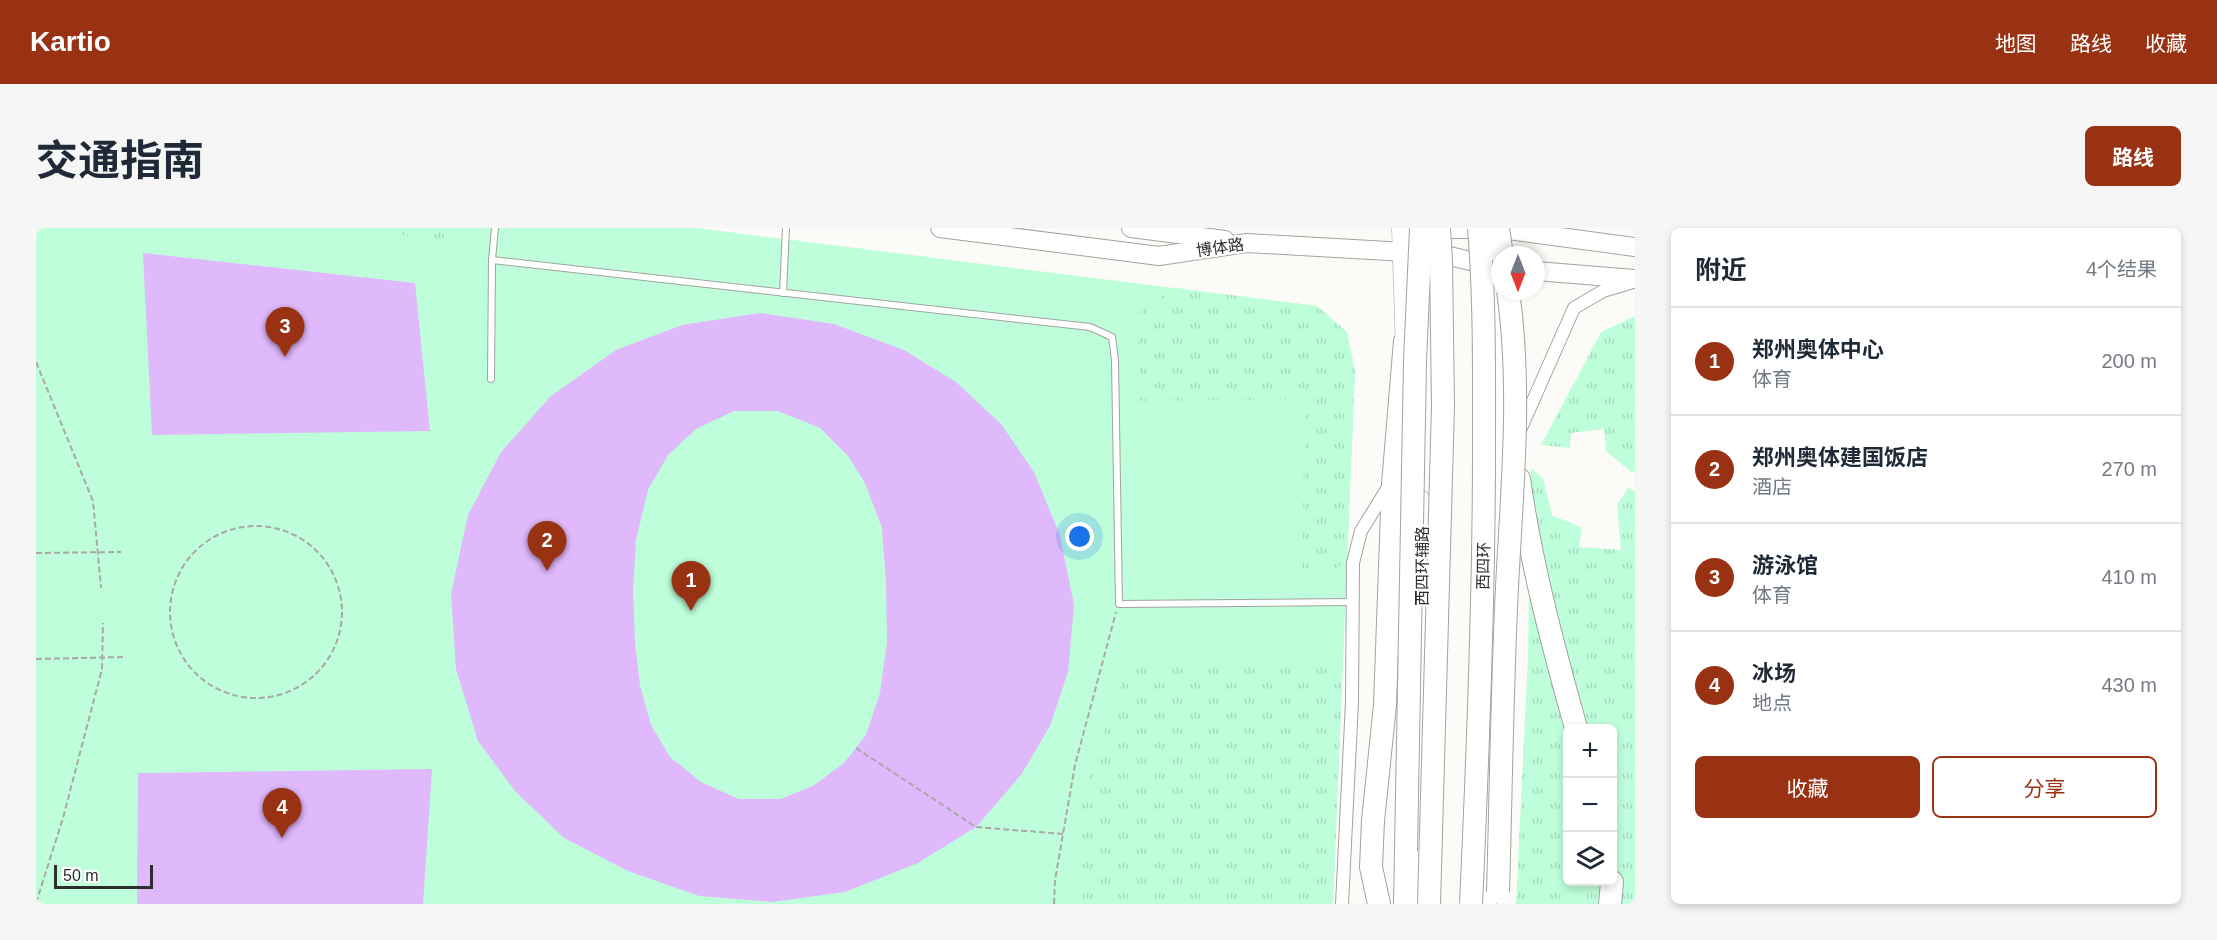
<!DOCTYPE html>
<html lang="zh">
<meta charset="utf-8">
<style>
body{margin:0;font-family:Helvetica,"Noto Sans SC",sans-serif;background:#f6f6f7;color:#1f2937}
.controls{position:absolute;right:18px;bottom:18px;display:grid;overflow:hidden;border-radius:9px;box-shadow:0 3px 9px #0003}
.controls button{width:54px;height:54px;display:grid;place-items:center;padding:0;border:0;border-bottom:2px solid #e0e1e3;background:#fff;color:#1f2937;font:30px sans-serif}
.compass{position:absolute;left:1455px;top:18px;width:54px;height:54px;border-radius:50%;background:#fff;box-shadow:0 3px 9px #0003;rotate:180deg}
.scale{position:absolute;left:18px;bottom:15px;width:99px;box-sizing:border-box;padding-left:6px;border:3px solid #2d2d2c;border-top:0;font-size:16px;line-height:21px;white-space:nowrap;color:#2d2d2c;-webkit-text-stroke:4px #fff;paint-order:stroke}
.you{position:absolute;left:1044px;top:309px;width:21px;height:21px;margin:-15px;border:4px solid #fff;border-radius:50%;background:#1a73e8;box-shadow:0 0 0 9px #1a73e833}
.badge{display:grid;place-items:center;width:39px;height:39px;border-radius:50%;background:#993213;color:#fff;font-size:20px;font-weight:700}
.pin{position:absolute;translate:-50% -50px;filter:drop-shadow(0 2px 3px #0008)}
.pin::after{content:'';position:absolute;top:32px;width:21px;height:18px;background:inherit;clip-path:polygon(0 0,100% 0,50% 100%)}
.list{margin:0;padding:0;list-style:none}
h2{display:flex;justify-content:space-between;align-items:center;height:78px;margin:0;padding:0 24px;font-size:26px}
h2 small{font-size:20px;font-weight:400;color:#747a83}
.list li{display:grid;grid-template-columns:39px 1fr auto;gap:18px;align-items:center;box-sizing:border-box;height:108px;padding:0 24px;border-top:2px solid #e0e1e3}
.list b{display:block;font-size:22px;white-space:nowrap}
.list p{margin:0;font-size:20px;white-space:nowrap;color:#747a83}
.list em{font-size:20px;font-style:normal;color:#747a83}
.actions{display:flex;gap:12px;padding:18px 24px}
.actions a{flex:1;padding:14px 0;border:2px solid #993213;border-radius:9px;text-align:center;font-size:21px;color:#993213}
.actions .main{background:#993213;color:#fff}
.icon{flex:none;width:33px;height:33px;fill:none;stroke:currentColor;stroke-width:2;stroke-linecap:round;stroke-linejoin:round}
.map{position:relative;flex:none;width:1599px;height:676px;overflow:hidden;border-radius:9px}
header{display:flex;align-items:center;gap:36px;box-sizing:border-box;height:84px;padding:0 30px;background:#993213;color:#fff}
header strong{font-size:28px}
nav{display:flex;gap:33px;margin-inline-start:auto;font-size:21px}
.intro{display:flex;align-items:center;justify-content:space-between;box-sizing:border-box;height:144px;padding:0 36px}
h1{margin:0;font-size:42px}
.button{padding:15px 27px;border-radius:9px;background:#993213;color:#fff;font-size:21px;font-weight:700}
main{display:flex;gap:36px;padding:0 36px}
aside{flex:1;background:#fff;border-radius:9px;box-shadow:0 3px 9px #0003}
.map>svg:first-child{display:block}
</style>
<header>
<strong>Kartio</strong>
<nav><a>地图</a><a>路线</a><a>收藏</a></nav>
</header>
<div class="intro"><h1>交通指南</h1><a class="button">路线</a></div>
<main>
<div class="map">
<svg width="1599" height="676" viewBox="0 0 1599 676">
<defs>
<pattern id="park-tufts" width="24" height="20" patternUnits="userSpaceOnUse" patternTransform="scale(1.5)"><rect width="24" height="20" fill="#befeda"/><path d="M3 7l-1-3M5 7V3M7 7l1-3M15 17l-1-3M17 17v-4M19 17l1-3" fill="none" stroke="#a4dabb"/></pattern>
</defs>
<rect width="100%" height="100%" fill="#fcfbf7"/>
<path fill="#befeda" d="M0,0H661L1281,78L1311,104L1319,143L1297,676H0Z"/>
<g fill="url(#park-tufts)" fill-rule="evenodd">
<path d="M311,0H408V12Z"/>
<path d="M1138,60L1281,78L1311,104L1319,143L1311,334L1266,359L1269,171L1104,173L1101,86Z"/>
<path d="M1599,88V243L1595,244L1570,223L1568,201L1535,205L1534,220L1505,217L1565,104Z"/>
<path d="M1495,240L1507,250L1516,287L1546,300L1543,319L1585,322L1581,277L1592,260L1599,263V676H1480L1492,428ZM1532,500H1576V654H1532Z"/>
<path d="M1307,433L1297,676H1038L1039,587L1093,435Z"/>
</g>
<g fill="#e0b9fc" fill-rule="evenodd">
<path d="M107,25L379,55L394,203L116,207Z"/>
<path d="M724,85L798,96L868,122L920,154L965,196L998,244L1024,307L1038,377L1032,444L1014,498L985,547L940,599L882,635L809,664L736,674L663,668L592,643L528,610L479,563L442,513L420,441L415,366L432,287L465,224L515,168L580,122L646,97ZM698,183H742L784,200L812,228L829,255L846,300L850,356L851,414L844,465L830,507L808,535L777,558L744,571H703L665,554L634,529L615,497L604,457L599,415L597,363L600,312L612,262L632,227L660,201Z"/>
<path d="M396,541L387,676H101L102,545Z"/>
</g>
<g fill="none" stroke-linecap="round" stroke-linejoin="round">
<defs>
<g id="lane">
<path d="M459,0L456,32L1054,99L1076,109L1079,132L1083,376L1317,374"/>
<path d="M747,65L750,0"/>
<path d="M455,151L456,32"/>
</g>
<g id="street">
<path d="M1485,200L1538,80L1567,63L1597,54"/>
<path d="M1306,676L1316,474L1317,335L1325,303L1353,258"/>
</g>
<g id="secondary">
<path d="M904,0L1123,28L1211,15L1405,26L1464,40"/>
<path d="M1095,0L1189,12"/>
<path d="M1392,1H1465L1599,19"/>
<path d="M1500,43L1599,51"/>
</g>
<g id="primary">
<path d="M1366,0L1370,126"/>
<path d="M1381,676L1388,305L1384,272"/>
<path d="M1450,676L1464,55"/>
</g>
<g id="highway">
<path d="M1483,251C1495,336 1517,418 1540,500"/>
<path d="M1343,676L1335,639L1337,593L1349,477L1357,256L1369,113"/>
<path d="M1369,676L1370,623"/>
<path d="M1574,676L1576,654"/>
</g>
</defs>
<use href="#lane" stroke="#a2a29e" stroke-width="8"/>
<use href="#street" stroke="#a2a29e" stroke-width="14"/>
<use href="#secondary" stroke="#a2a29e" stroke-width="20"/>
<use href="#primary" stroke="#a2a29e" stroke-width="21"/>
<use href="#highway" stroke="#a2a29e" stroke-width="24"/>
<g stroke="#a9a8a6" stroke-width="2" stroke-dasharray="6 3" stroke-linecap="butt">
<path d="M0,134L57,273L65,360"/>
<circle cx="220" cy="384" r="86"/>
<path d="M0,325L85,324"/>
<path d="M0,431L88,429"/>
<path d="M820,520L940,599L1027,606"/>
<path d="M0,675L27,590L66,441L67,395"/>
<path d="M1018,676L1019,652L1039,537L1080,384"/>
</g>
<use href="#lane" stroke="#fff" stroke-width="6"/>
<use href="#street" stroke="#fff" stroke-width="12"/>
<use href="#secondary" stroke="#fff" stroke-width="18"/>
<use href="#primary" stroke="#fff" stroke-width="20"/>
<use href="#highway" stroke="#fff" stroke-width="22"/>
<defs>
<g id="highway-bridge">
<path d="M1462,0L1466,27"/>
<path d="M1370,623L1379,133L1385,0"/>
<path d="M1462,664C1465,563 1466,460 1471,359C1476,261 1486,161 1472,63"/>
<path d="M1393,676L1407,178L1405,33L1403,0"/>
<path d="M1435,676C1442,525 1448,374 1448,222C1448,148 1449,74 1443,0"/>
</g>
</defs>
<use href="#highway-bridge" stroke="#a2a29e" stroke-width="24" stroke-linecap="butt"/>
<use href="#highway-bridge" stroke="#fff" stroke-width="22"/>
</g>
<g text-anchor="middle" stroke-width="4.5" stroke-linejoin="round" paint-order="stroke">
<g font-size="16" fill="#2d2d2c" stroke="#fff">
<text transform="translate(1184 19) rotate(-8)" y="6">博体路</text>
<text transform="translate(1386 338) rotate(-90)" y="6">西四环辅路</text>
<text transform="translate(1447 338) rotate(-89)" y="6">西四环</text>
</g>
</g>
</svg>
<div class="controls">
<button>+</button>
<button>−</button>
<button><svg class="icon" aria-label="layers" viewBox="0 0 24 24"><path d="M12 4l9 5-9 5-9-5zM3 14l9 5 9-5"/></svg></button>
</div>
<svg class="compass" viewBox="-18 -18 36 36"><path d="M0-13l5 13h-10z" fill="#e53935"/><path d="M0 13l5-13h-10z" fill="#747a83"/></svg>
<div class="scale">50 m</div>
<div class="you"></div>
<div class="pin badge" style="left:655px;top:383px">1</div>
<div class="pin badge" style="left:511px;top:343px">2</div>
<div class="pin badge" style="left:249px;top:129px">3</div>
<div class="pin badge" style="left:246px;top:610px">4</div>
</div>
<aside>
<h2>附近<small>4个结果</small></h2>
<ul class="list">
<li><span class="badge">1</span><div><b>郑州奥体中心</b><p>体育</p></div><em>200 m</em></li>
<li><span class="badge">2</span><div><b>郑州奥体建国饭店</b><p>酒店</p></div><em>270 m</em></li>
<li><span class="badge">3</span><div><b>游泳馆</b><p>体育</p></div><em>410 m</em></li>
<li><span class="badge">4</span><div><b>冰场</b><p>地点</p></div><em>430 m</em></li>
</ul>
<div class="actions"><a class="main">收藏</a><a>分享</a></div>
</aside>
</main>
